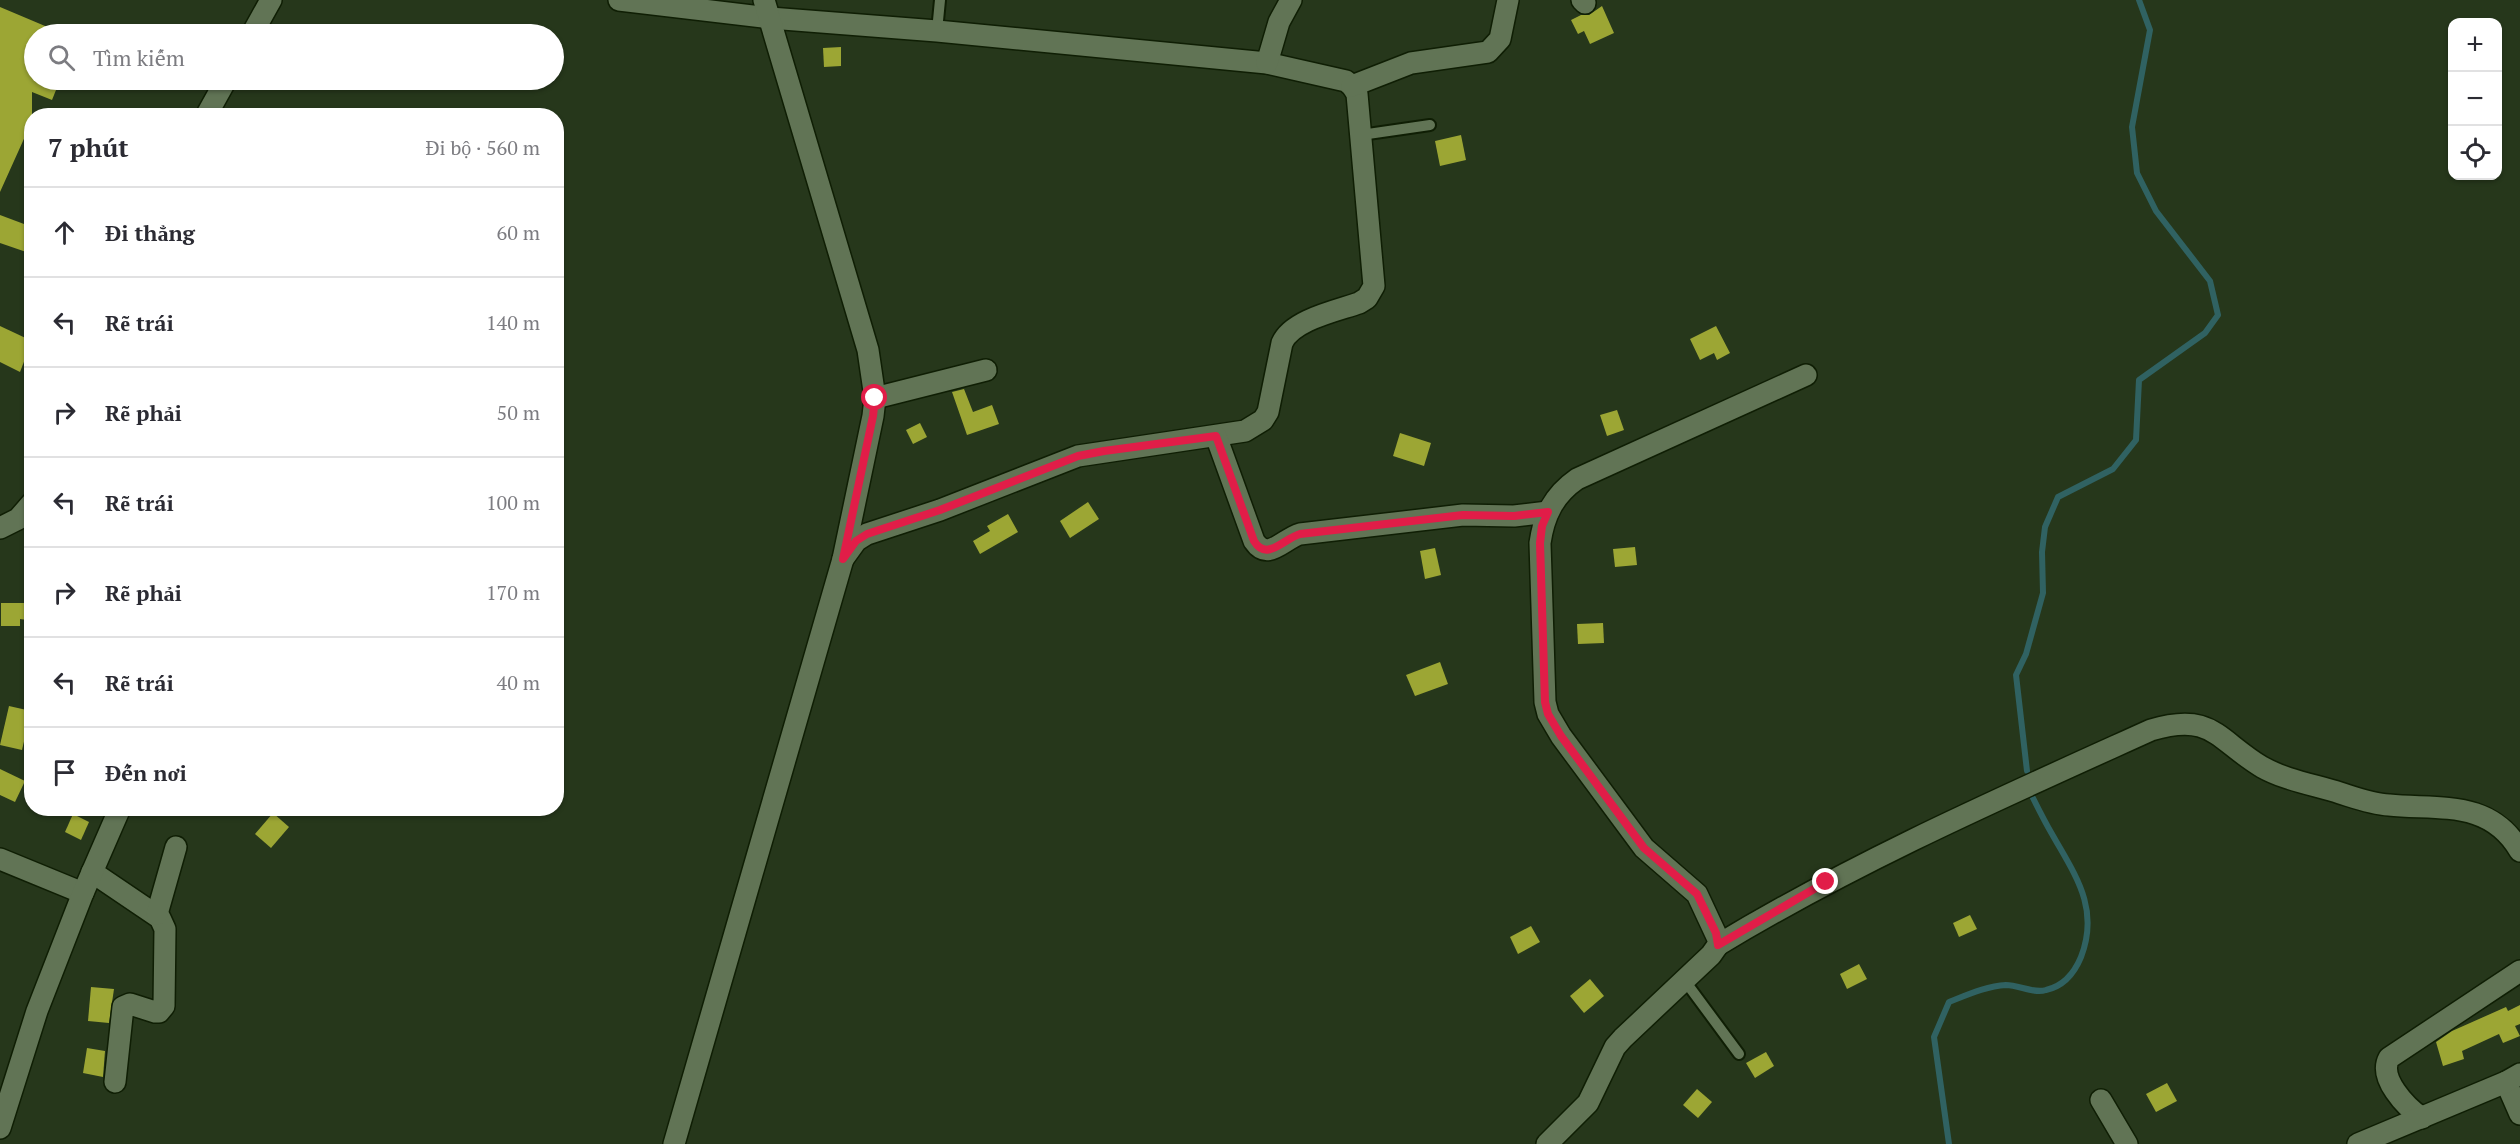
<!DOCTYPE html>
<html lang="vi">
<meta charset="utf-8">
<style>
body{margin:0;font-family:"PT Serif",serif;background:#f2f2f3;color:#2b2b33}
.controls{position:absolute;right:18px;top:18px;display:grid;overflow:hidden;border-radius:12px;box-shadow:0 2px 4px #0004}
.controls button{width:54px;height:54px;display:grid;place-items:center;padding:0;border:0;border-bottom:2px solid #e1e1e2;background:#fff;color:#2b2b33;font:30px sans-serif}
.stop{position:absolute;width:18px;height:18px;margin:-14px;border:4px solid #e11d48;border-radius:50%;background:#fff}
.stop.end{background:#e11d48;border-color:#fff;box-shadow:0 2px 6px #0008}
.list{margin:0;padding:0;list-style:none}
h2{display:flex;justify-content:space-between;align-items:center;height:78px;margin:0;padding:0 24px;font-size:26px}
h2 small{font-size:20px;font-weight:400;color:#7c7c81}
.list li{display:grid;grid-template-columns:39px 1fr auto;gap:18px;align-items:center;box-sizing:border-box;height:90px;padding:0 24px;border-top:2px solid #e1e1e2}
.list b{display:block;font-size:22px;white-space:nowrap}
.list em{font-size:20px;font-style:normal;color:#7c7c81}
.icon{flex:none;width:33px;height:33px;fill:none;stroke:currentColor;stroke-width:2;stroke-linecap:round;stroke-linejoin:round}
.map{position:relative;flex:none;width:2520px;height:1144px;overflow:hidden}
.search{position:absolute;background:#fff;box-shadow:0 2px 4px #0004;left:24px;top:24px;width:540px;height:66px;display:flex;align-items:center;gap:15px;box-sizing:border-box;padding:0 21px;border-radius:33px;color:#7c7c81;font-size:22px}
.panel{position:absolute;background:#fff;box-shadow:0 2px 4px #0004;left:24px;top:108px;width:540px;height:708px;border-radius:24px}
.map>svg:first-child{display:block}
</style>
<div class="map">
<svg width="2520" height="1144" viewBox="0 0 2520 1144">
<rect width="100%" height="100%" fill="#26371b"/>
<g fill="none" stroke-linecap="round" stroke-linejoin="round">
<g stroke="#306262" stroke-width="6">
<path d="M2027,771L2016,675L2026,654L2043,593L2042,552L2045,527L2058,497L2113,469L2136,440L2139,380L2205,333L2218,315L2210,281L2156,211L2137,173L2132,127L2150,30L2139,0"/>
<path d="M1949,1144L1934,1037L1949,1002C1967,995 1987,986 2006,985C2019,985 2034,994 2046,990C2064,986 2074,974 2081,957C2100,908 2075,875 2052,834C2045,822 2039,810 2033,798"/>
</g>
</g>
<g fill="#9ca634">
<path d="M1602,6L1614,33L1590,44L1584,31L1578,34L1571,20L1581,15H1589Z"/>
<path d="M0,7L64,34H34V80H60L52,100L32,92V121L0,192Z"/>
<path d="M841,47V66L824,67L823,48Z"/>
<path d="M1461,135L1466,160L1440,166L1435,141Z"/>
<path d="M0,215L32,227V254L0,243Z"/>
<path d="M0,326L32,341L20,372L0,362Z"/>
<path d="M1716,326L1730,353L1717,360L1714,353L1700,360L1690,339Z"/>
<path d="M964,389L973,412L992,405L999,424L967,435L952,392Z"/>
<path d="M1617,410L1624,430L1607,436L1600,415Z"/>
<path d="M920,423L927,437L913,444L906,430Z"/>
<path d="M1400,433L1431,443L1424,466L1393,456Z"/>
<path d="M1088,502L1099,519L1070,538L1060,521Z"/>
<path d="M1008,514L1018,532L980,554L973,541L990,531L987,526Z"/>
<path d="M1635,547L1637,565L1615,567L1613,549Z"/>
<path d="M1435,548L1441,575L1425,579L1420,551Z"/>
<path d="M1,603H27V620L20,619V626H1Z"/>
<path d="M1603,623L1604,643L1578,644L1577,624Z"/>
<path d="M1440,662L1448,684L1415,696L1406,675Z"/>
<path d="M9,706L31,711L22,750L0,745Z"/>
<path d="M0,769L25,781L15,802L0,795Z"/>
<path d="M273,813L289,827L271,848L255,834Z"/>
<path d="M73,814L89,822L81,840L65,832Z"/>
<path d="M1970,915L1977,929L1959,937L1953,923Z"/>
<path d="M1531,926L1540,942L1518,954L1510,937Z"/>
<path d="M1859,964L1867,979L1847,989L1840,974Z"/>
<path d="M1590,979L1604,996L1584,1013L1570,996Z"/>
<path d="M91,987L114,989L109,1023L88,1021Z"/>
<path d="M2520,1005V1024L2515,1026L2520,1036L2503,1043L2499,1034L2462,1051L2464,1059L2443,1066L2436,1042L2452,1031L2506,1007L2508,1011Z"/>
<path d="M87,1048L105,1051L103,1077L83,1073Z"/>
<path d="M1766,1052L1774,1066L1755,1078L1746,1063Z"/>
<path d="M2167,1083L2177,1101L2156,1112L2146,1094Z"/>
<path d="M1697,1089L1712,1102L1698,1118L1683,1105Z"/>
</g>
<g fill="none" stroke-linecap="round" stroke-linejoin="round">
<defs>
<g id="lane">
<path d="M937,31L940,0"/>
<path d="M1361,135L1430,125"/>
<path d="M1685,981L1739,1054"/>
</g>
<g id="street">
<path d="M619,0L770,18L937,31L1267,63L1346,81L1352,86L1357,94L1374,286L1367,298L1359,303C1336,311 1292,320 1282,343L1268,412L1263,420L1245,431L1078,456L940,510L867,534L856,541L843,559"/>
<path d="M1582,0L1585,3"/>
<path d="M252,34L271,0"/>
<path d="M1267,63L1279,22L1291,0"/>
<path d="M1352,86L1411,63L1488,52L1500,39L1508,0"/>
<path d="M206,116L226,80"/>
<path d="M875,398L986,370"/>
<path d="M1216,436L1254,541C1268,562 1283,539 1300,534L1463,515L1514,516L1548,512"/>
<path d="M0,528L18,519L32,503"/>
<path d="M0,859L83,893"/>
<path d="M92,872L160,918L165,929L164,1006L159,1012H155L130,1004L123,1007L115,1082"/>
<path d="M157,914L176,847"/>
<path d="M1718,945C1857,861 2003,797 2151,730C2212,712 2216,739 2262,767C2285,780 2315,785 2340,793C2356,798 2372,804 2389,805C2439,810 2490,799 2520,851"/>
<path d="M2506,1082L2520,1114"/>
<path d="M2101,1100L2127,1144"/>
<path d="M2422,1118C2406,1107 2378,1078 2389,1058L2520,971"/>
<path d="M0,1128L37,1011L83,893L120,808"/>
<path d="M674,1144L843,559L873,416L875,398L868,350L764,0"/>
<path d="M1547,1144L1588,1103L1615,1047L1623,1038L1711,955L1718,945V939L1697,894L1644,848L1561,736L1548,714L1545,702L1540,543C1544,515 1554,495 1577,479L1806,375"/>
<path d="M2358,1144L2506,1082L2520,1074"/>
</g>
</defs>
<use href="#lane" stroke="#0f1e04" stroke-width="14"/>
<use href="#street" stroke="#0f1e04" stroke-width="24"/>
<use href="#lane" stroke="#617455" stroke-width="10"/>
<use href="#street" stroke="#617455" stroke-width="21"/>
</g>
<g fill="none" stroke-linecap="round" stroke-linejoin="round">
<path stroke="#e11d48" stroke-width="8" d="M875,398L873,416L843,559L856,541L867,534L940,510L1078,456L1104,451L1216,436L1254,541C1267,562 1283,539 1300,534L1463,515L1514,516L1548,512L1542,526L1540,543L1545,702L1548,714L1561,736L1644,848L1697,894L1716,933L1718,945L1826,882"/>
</g>
</svg>
<div class="controls">
<button>+</button>
<button>−</button>
<button><svg class="icon" aria-label="locate" viewBox="0 0 24 24"><circle cx="12" cy="12" r="6"/><path d="M12 2v4M12 18v4M2 12h4M18 12h4"/></svg></button>
</div>
<div class="stop" style="left:875px;top:398px"></div>
<div class="stop end" style="left:1826px;top:882px"></div>
<div class="search"><svg class="icon" aria-label="search" viewBox="0 0 24 24"><circle cx="10" cy="10" r="6"/><path d="M15 15l6 6"/></svg>Tìm kiếm</div>
<section class="panel">
<h2>7 phút<small>Đi bộ · 560 m</small></h2>
<ul class="list">
<li><svg class="icon" aria-label="ahead" viewBox="0 0 24 24"><path d="M12 20V5M6 11l6-6 6 6"/></svg><div><b>Đi thẳng</b></div><em>60 m</em></li>
<li><svg class="icon" aria-label="left" viewBox="0 0 24 24"><path d="M17 20v-9H6M10 6l-5 5 5 5"/></svg><div><b>Rẽ trái</b></div><em>140 m</em></li>
<li><svg class="icon" aria-label="right" viewBox="0 0 24 24"><path d="M7 20v-9h11M14 6l5 5-5 5"/></svg><div><b>Rẽ phải</b></div><em>50 m</em></li>
<li><svg class="icon" aria-label="left" viewBox="0 0 24 24"><path d="M17 20v-9H6M10 6l-5 5 5 5"/></svg><div><b>Rẽ trái</b></div><em>100 m</em></li>
<li><svg class="icon" aria-label="right" viewBox="0 0 24 24"><path d="M7 20v-9h11M14 6l5 5-5 5"/></svg><div><b>Rẽ phải</b></div><em>170 m</em></li>
<li><svg class="icon" aria-label="left" viewBox="0 0 24 24"><path d="M17 20v-9H6M10 6l-5 5 5 5"/></svg><div><b>Rẽ trái</b></div><em>40 m</em></li>
<li><svg class="icon" aria-label="arrive" viewBox="0 0 24 24"><path d="M6 21V4h12l-3 4 3 4H6"/></svg><div><b>Đến nơi</b></div></li>
</ul>
</section>
</div>
